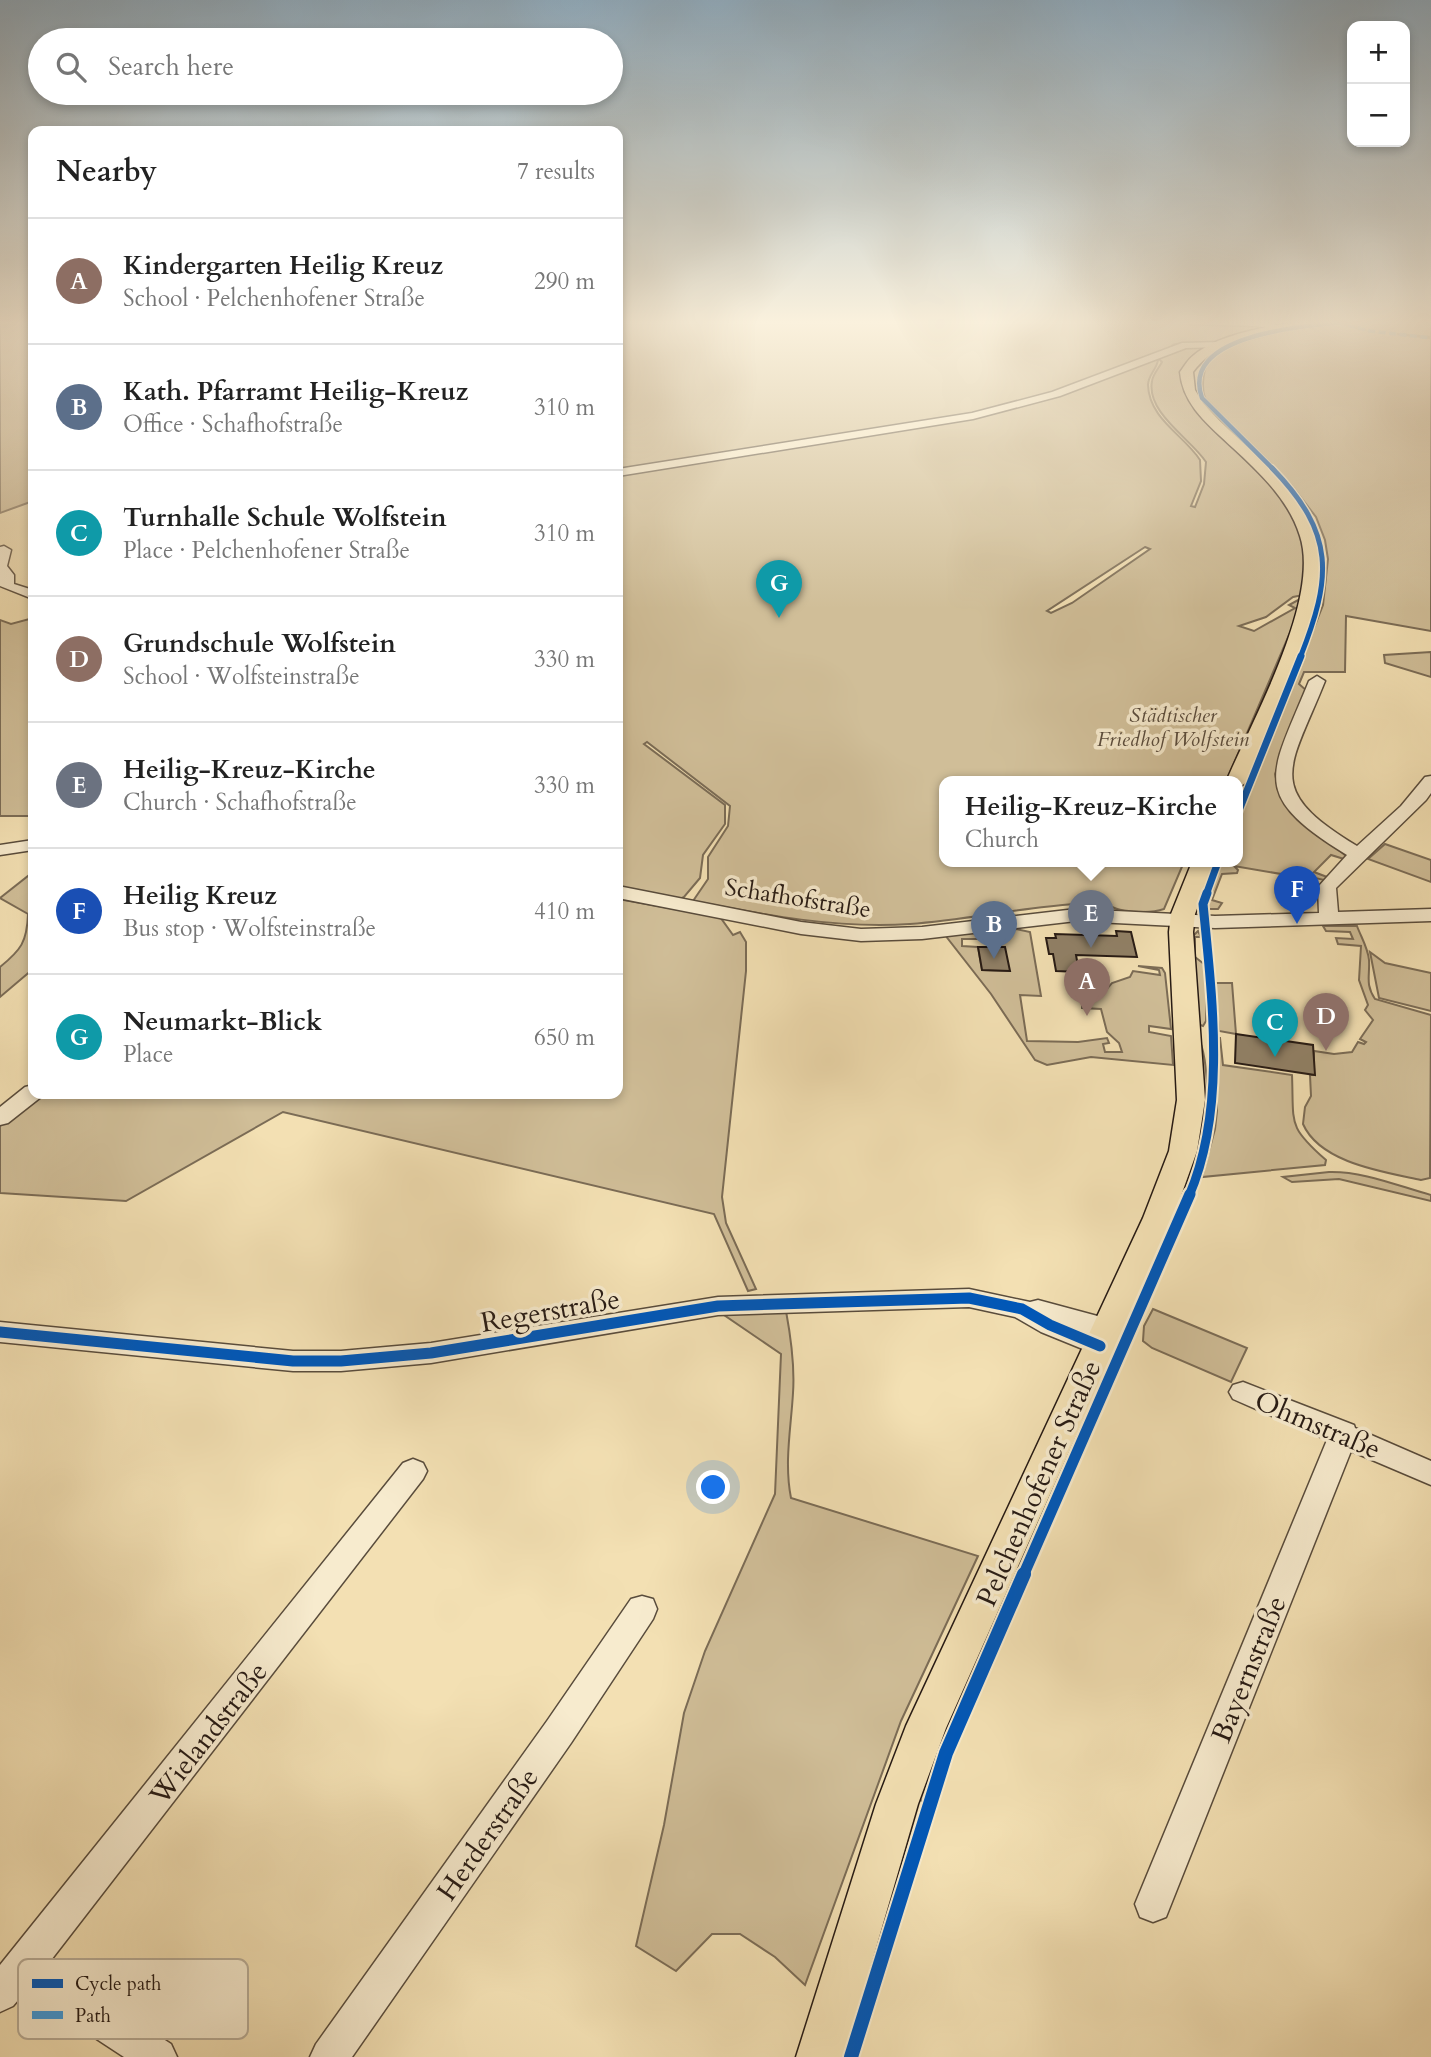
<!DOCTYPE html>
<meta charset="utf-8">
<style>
body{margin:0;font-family:Cardo,serif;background:#f6f6f6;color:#222}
.controls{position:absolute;right:21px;top:21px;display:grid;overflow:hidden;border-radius:14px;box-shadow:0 4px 10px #0003}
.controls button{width:63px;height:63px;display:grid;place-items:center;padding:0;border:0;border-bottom:2px solid #e0e0e0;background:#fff;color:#222;font:35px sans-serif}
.you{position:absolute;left:714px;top:1488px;width:24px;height:24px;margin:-18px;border:5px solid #fff;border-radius:50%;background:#1a73e8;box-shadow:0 0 0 10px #1a73e833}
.badge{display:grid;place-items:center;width:46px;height:46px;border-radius:50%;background:#111827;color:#fff;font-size:23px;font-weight:700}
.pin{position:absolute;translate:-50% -58px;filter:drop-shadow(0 2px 4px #0008)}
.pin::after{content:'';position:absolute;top:37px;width:24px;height:21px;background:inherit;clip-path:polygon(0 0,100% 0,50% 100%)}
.popup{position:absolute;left:939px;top:776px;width:304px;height:91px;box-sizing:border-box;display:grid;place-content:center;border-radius:14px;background:#fff;filter:drop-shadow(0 2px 5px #0005);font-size:23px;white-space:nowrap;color:#767676}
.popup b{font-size:26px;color:#222}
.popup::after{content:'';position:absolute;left:50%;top:100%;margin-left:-14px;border:14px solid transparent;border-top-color:#fff}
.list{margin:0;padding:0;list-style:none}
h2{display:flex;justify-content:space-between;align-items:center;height:91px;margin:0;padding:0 28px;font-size:30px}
h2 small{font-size:23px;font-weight:400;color:#767676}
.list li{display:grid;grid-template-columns:46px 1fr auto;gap:21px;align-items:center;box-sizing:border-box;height:126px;padding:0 28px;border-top:2px solid #e0e0e0}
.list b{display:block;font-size:26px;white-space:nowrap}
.list p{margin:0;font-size:23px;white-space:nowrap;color:#767676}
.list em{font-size:23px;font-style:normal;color:#767676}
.icon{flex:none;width:38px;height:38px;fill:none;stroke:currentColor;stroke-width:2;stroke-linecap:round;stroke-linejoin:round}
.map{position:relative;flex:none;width:1431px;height:2057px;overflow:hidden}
.search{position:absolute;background:#fff;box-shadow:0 4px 10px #0003;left:28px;top:28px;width:595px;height:77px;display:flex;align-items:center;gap:18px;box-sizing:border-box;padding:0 24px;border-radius:38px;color:#767676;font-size:26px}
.panel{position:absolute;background:#fff;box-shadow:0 4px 10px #0003;left:28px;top:126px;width:595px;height:973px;border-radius:14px}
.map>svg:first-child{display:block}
</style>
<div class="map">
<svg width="1431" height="2057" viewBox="0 0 1431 2057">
<rect width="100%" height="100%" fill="#f3e0b3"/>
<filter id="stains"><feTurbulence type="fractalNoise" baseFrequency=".00286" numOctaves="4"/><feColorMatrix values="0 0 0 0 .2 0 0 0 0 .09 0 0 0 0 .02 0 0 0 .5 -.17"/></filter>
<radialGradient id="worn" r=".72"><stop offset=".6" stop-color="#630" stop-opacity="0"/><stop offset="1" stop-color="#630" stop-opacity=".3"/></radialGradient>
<g fill="#d0be98" stroke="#7b6c56" stroke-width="2" fill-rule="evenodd">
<path d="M0,321H33V501L0,513Z"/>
<path d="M618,321H1319L1284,325L1260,323L1271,327L1220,342L1175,344L1173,345L1175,346L1087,385L1155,359L1158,360C1157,369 1148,375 1148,385C1149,419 1185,436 1200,460L1201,481L1191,506L1195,507L1204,484L1206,462C1191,439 1146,413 1152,381C1153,374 1159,368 1162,362L1158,358L1188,346L1208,345L1182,376L1184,391C1218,445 1285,476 1304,541C1309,556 1304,579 1303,595L1293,597L1266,617L1239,626L1254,631L1295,608L1289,605L1300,599L1295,621L1226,782H944V862H1184L1164,909C1150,914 1116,913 1106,903H1103V908L1078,910L1074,904C1019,908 965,920 910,924C837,929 765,915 693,901L708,879V857L728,826L730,806L647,742L644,744L725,805V824L703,855L700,878L684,897L680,899L618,888ZM1145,547L1150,549L1072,603L1051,613L1047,611Z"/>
<path d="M1431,321V337L1397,334L1431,338V631L1346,616L1345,672H1304L1299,684L1307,691L1275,774L1279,791L1291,809L1346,856L1344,859L1331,855L1314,872L1327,877L1324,880L1302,875L1303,878L1297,880L1287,875L1234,866L1238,870L1237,873L1222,874L1212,900L1222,903L1218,909H1206V902L1221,862H1238V820L1323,605L1328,559L1325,540L1316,517L1292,486L1205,398C1201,388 1203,366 1211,358C1228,341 1316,322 1340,324C1349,325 1358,329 1366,330L1347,323Z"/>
<path d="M33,618V816H0V620L11,624Z"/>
<path d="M1431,652V677L1385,663L1384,655Z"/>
<path d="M1385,844L1431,860V882L1368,859Z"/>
<path d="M28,876L33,878V969L0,997V967C21,950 27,942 28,914L0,898Z"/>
<path d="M618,899L720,917L733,935L740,932L746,942V971L722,1197L726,1223L756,1289L748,1291L714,1214L283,1112L126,1201L0,1193V1126L42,1094H618Z"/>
<path d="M1001,926L999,934L988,939H962V946L978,947L982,970L1009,971L995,945L1016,929L1030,932L1041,996L1020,995L1027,1041L1078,1042L1107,1038L1109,1043L1103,1044L1105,1052H1122L1119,1043L1107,1032L1101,1009L1082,1008V1006L1097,1000L1112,983L1130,977L1133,971L1160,975L1159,970L1138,966L1162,968L1165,973L1171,1029L1149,1026V1032L1171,1036L1173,1065L1091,1057L1047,1065L1035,1060L991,994L945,935Z"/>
<path d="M1323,926H1357C1361,937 1368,948 1369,960C1370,976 1365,984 1375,999L1431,1015L1430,1178L1421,1180C1384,1172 1320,1163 1303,1124L1305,1107L1311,1096L1310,1075H1314V1051L1334,1054L1352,1052L1358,1042L1364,1044L1366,1042L1360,1039L1373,1020L1365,1010L1368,1005L1359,980L1361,946L1338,944L1336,938L1353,939L1350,932L1326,931Z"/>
<path d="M1198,931L1201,937H1195V957L1204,964L1207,984L1206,1021L1203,1026L1198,1024L1193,936Z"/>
<path d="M1370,952L1385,963L1431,973V1011L1379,998Z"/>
<path d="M1215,983H1232L1236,1034L1219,1031Z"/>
<path d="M1215,1038H1220L1223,1065L1292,1075C1294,1124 1287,1126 1326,1160L1325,1165L1202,1177L1215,1129L1217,1111Z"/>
<path d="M1199,1040C1204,1049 1205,1061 1206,1071C1216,1147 1176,1220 1146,1287L1139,1284Z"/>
<path d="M1329,1172C1363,1171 1398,1186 1431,1195V1201L1339,1179L1292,1182L1283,1177Z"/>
<path d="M1153,1309L1247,1348L1231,1382L1152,1348L1143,1341L1144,1326Z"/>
<path d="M786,1311C791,1338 795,1365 793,1393C791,1428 784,1463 791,1498L978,1556L901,1721L805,1985L775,1957L740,1934H712L676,1971L636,1946L664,1825L684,1713L705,1651L775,1494L781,1354L724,1315Z"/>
<path d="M1122,1324L1129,1327L982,1657L974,1654Z"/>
<path d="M966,1672L974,1676L924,1802L916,1798Z"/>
</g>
<g fill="#918167" stroke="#261a14" stroke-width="2">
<path d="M1116,931L1131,932L1137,957L1076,955L1079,972L1056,971L1053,954H1049L1046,938H1056L1055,934L1117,936Z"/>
<path d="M978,947H1005L1010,971L982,970Z"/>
<path d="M1236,1034L1313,1045L1315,1075L1235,1063Z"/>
</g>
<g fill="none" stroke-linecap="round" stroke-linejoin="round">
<defs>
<g id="minor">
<path d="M1185,321H1260L1287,328L1282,331L1256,326L1190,324Z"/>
<path d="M1220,342L1223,343V347L1186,348L1060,396L973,419L618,476V469L972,413L1052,392L1182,343Z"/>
<path d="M4,546L11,550L7,566L14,575V584L33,590V599L0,586V547Z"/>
<path d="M1317,676L1325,681C1290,769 1262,789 1357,846L1401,806L1425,777L1431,776V793L1426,800L1336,888L1338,912L1431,909V921L1215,928L1076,921L922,939L861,941L801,934L618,898V886L801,922L861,929L922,927L1076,909L1215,916L1319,913L1318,887L1347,855C1247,794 1271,775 1309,681Z"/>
<path d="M33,840V850L0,855V845Z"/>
<path d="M33,1085V1094H43L41,1097L8,1123L0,1125V1107L25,1087Z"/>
<path d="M969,1289L1030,1302L1038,1300L1116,1321L1120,1328L1116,1335L1104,1337L1109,1339L1113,1346L1109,1353L1100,1356L1041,1332L1015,1317L969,1307L718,1315L431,1363L341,1371H293L0,1342V1322L293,1351H341L431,1343L718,1297Z"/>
<path d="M1243,1382L1354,1425L1355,1428L1431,1461V1485L1351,1451L1166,1917L1153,1922L1140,1917L1135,1904L1327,1440L1233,1399L1229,1392L1233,1385Z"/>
<path d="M413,1459L423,1463L427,1471L423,1479L48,1964L171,2044L177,2057H124L25,1992L13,2006L0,2012V1965L403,1463Z"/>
<path d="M642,1596L653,1599L657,1609L653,1619L571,1743L352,2057H310L316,2044L547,1721L631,1599Z"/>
</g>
<g id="major">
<path d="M1308,321H1342L1336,324C1290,330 1222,332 1193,372L1195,390L1203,403C1232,436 1269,462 1296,498C1309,515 1318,535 1321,556C1329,618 1270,724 1247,782L1238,788V782H1226C1251,722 1321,600 1300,536C1289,500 1260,473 1233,448C1210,426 1183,406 1180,372C1184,367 1188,359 1194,355C1220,333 1275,325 1308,321Z"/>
<path d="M1192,862H1214L1195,914L1193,932L1205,1100L1197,1151L1173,1218L946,1728L918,1804L844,2057H796L876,1804L906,1726L1143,1218L1169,1151L1177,1100L1169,932L1171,914Z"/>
</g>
</defs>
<use href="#minor" stroke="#594c3c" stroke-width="3"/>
<use href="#major" stroke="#261a14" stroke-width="3"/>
<use href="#minor" fill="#f7ebce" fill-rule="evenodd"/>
<use href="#major" fill="#f3e0b3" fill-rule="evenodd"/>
<path stroke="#3c9bde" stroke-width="3.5" stroke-dasharray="7 3.5" stroke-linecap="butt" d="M1348,325L1370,331L1431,338"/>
<defs>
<path id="cycleway-far5" d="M1274,470L1202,398C1178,331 1318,325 1357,321"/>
<path id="cycleway-far4" d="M1272,468C1336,534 1332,577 1300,658"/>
<g id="cycleway-far3">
<path d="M1238,813L1301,656"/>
<path d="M1206,895L1218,862"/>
</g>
<path id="cycleway-far2" d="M1189,1196C1227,1108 1212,997 1203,904L1207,893"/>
<g id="cycleway-far1">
<path d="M0,1332L293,1361H341L431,1353L718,1306L969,1298L1022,1309L1050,1325L1100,1346"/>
<path d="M1023,1576L1190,1194"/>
</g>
<path id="cycleway" d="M851,2057L946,1753L1024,1574"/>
</defs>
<use href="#cycleway-far5" stroke="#f7ebce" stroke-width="6"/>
<use href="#cycleway-far4" stroke="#f7ebce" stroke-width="8"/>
<use href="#cycleway-far3" stroke="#f7ebce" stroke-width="10"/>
<use href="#cycleway-far2" stroke="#f7ebce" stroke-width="13"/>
<use href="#cycleway-far1" stroke="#f7ebce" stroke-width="16"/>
<use href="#cycleway" stroke="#f7ebce" stroke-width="18"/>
<use href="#cycleway-far5" stroke="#0057b8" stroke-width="4.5"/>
<use href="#cycleway-far4" stroke="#0057b8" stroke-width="5"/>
<use href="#cycleway-far3" stroke="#0057b8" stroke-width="7"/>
<use href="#cycleway-far2" stroke="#0057b8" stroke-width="9"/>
<use href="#cycleway-far1" stroke="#0057b8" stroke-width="11"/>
<use href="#cycleway" stroke="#0057b8" stroke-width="14"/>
</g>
<linearGradient id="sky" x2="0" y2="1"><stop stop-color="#90abbd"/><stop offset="0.53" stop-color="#faf1dd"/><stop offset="1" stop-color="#faf1dd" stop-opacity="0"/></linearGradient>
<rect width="1431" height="609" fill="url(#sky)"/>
<g text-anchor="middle" stroke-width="7" stroke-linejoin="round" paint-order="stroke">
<g font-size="21" font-style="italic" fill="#594b3c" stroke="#f7ebce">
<text x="1173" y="722">Städtischer<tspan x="1173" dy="24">Friedhof Wolfstein</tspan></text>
</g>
<g font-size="24" fill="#261a14" stroke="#f7ebce">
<text transform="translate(798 898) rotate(9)" y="8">Schafhofstraße</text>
</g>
<g font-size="28" fill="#261a14" stroke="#f7ebce">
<text transform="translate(550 1310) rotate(-10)" y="10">Regerstraße</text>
<text transform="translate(1318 1424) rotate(23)" y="10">Ohmstraße</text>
<text transform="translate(1038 1483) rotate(-66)" y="10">Pelchenhofener Straße</text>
<text transform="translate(1248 1669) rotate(-68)" y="10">Bayernstraße</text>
<text transform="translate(208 1733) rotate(-52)" y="10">Wielandstraße</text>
<text transform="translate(487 1834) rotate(-55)" y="10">Herderstraße</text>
</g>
</g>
<rect x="18" y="1959" width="230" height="80" rx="10" fill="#f7ebce" stroke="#b8ac96" stroke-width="2"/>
<rect x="32" y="1979" width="31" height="9" fill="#0057b8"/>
<rect x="32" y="2011" width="31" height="8" fill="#3c9bde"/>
<g font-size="19" fill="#261a14">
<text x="75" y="1990">Cycle path</text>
<text x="75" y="2022">Path</text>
</g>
<rect width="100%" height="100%" filter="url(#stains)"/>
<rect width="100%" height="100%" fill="url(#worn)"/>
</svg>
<div class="controls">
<button>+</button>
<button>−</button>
</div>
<div class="you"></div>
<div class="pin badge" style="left:1087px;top:1016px;background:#8d6e63">A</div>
<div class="pin badge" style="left:994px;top:959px;background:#5c6f8a">B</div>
<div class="pin badge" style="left:1275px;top:1057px;background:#0f9aa8">C</div>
<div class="pin badge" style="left:1326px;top:1051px;background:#8d6e63">D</div>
<div class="pin badge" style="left:1091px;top:948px;background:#6b7280">E</div>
<div class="popup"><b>Heilig-Kreuz-Kirche</b>Church</div>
<div class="pin badge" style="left:1297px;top:924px;background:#1a4fb4">F</div>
<div class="pin badge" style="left:779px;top:618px;background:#0f9aa8">G</div>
<div class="search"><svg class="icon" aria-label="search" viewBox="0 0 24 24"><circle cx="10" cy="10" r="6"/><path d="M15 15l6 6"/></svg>Search here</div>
<section class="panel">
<h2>Nearby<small>7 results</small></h2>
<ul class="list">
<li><span class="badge" style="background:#8d6e63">A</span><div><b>Kindergarten Heilig Kreuz</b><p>School · Pelchenhofener Straße</p></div><em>290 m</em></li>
<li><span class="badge" style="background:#5c6f8a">B</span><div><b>Kath. Pfarramt Heilig-Kreuz</b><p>Office · Schafhofstraße</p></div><em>310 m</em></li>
<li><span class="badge" style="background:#0f9aa8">C</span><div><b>Turnhalle Schule Wolfstein</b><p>Place · Pelchenhofener Straße</p></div><em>310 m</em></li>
<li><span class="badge" style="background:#8d6e63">D</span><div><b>Grundschule Wolfstein</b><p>School · Wolfsteinstraße</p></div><em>330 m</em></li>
<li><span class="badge" style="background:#6b7280">E</span><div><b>Heilig-Kreuz-Kirche</b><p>Church · Schafhofstraße</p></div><em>330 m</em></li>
<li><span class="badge" style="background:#1a4fb4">F</span><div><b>Heilig Kreuz</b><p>Bus stop · Wolfsteinstraße</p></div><em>410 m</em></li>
<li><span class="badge" style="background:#0f9aa8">G</span><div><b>Neumarkt-Blick</b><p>Place</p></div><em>650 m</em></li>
</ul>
</section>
</div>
